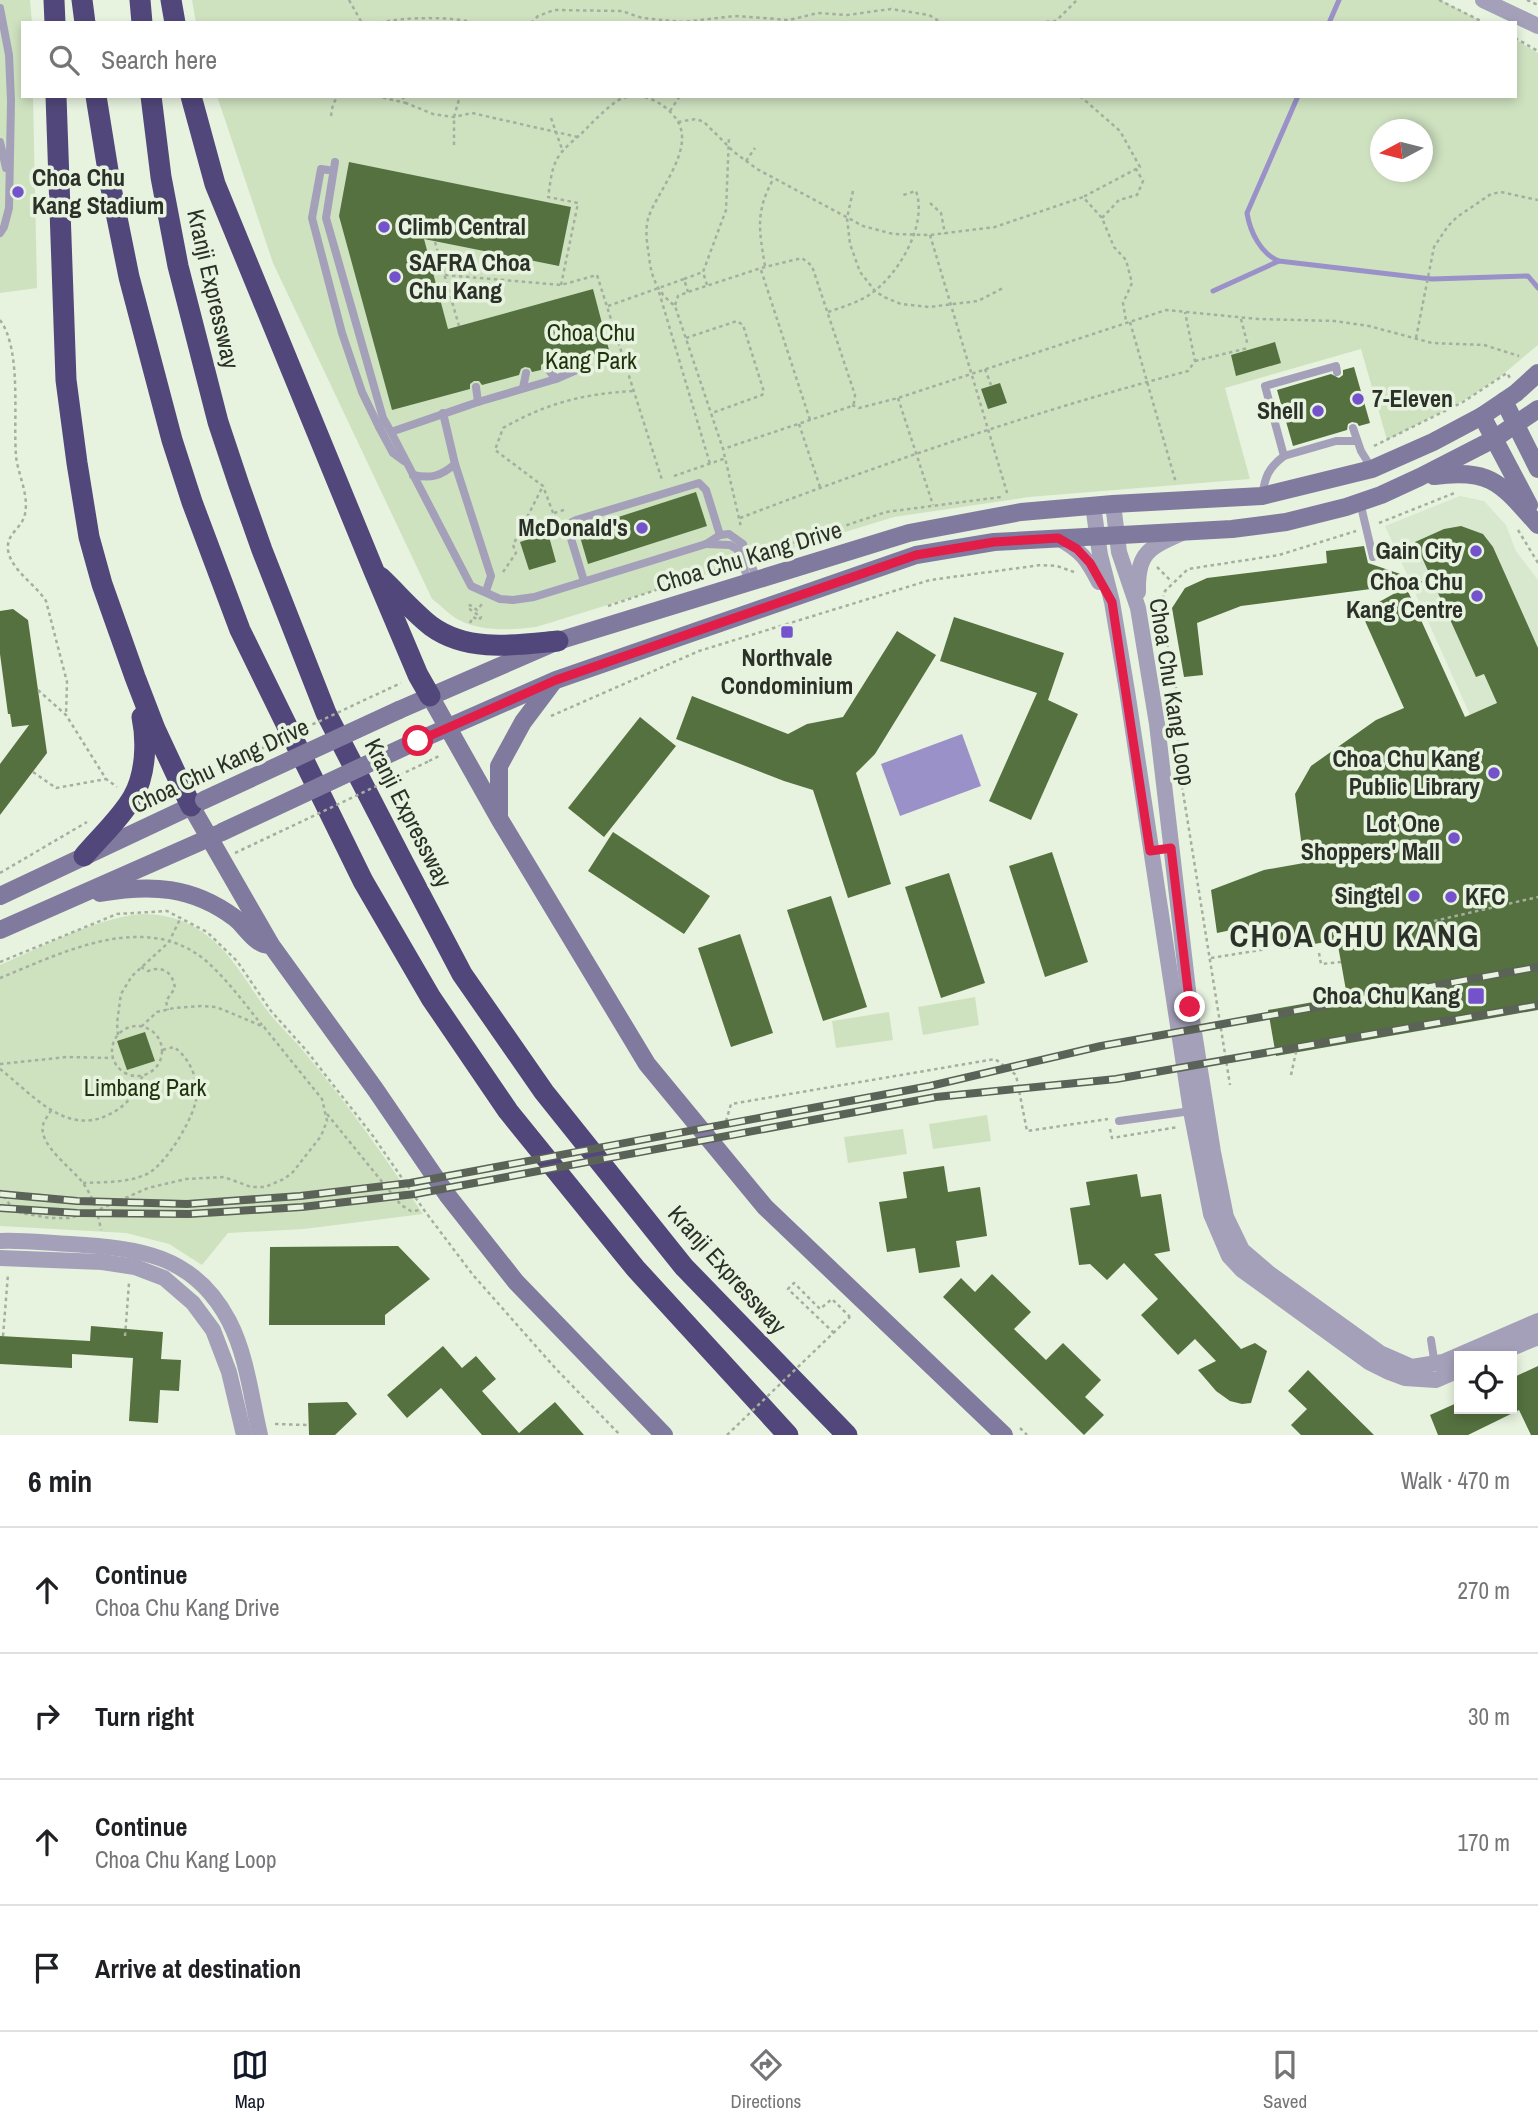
<!DOCTYPE html>
<meta charset="utf-8">
<style>
body{margin:0;font-family:"Archivo Narrow",sans-serif;background:#f6f6f6;color:#202124}
.controls{position:absolute;right:21px;bottom:21px;display:grid;overflow:hidden;border-radius:0px;box-shadow:0 4px 10px #0003}
.controls button{width:63px;height:63px;display:grid;place-items:center;padding:0;border:0;border-bottom:2px solid #e0e0e0;background:#fff;color:#202124;font:35px sans-serif}
.compass{position:absolute;left:1370px;top:119px;width:63px;height:63px;border-radius:50%;background:#fff;box-shadow:0 4px 10px #0003;rotate:263deg}
.stop{position:absolute;width:21px;height:21px;margin:-16px;border:5px solid #e11d48;border-radius:50%;background:#fff}
.stop.end{background:#e11d48;border-color:#fff;box-shadow:0 2px 7px #0008}
.list{margin:0;padding:0;list-style:none}
h2{display:flex;justify-content:space-between;align-items:center;height:91px;margin:0;padding:0 28px;font-size:30px}
h2 small{font-size:23px;font-weight:400;color:#757577}
.list li{display:grid;grid-template-columns:46px 1fr auto;gap:21px;align-items:center;box-sizing:border-box;height:126px;padding:0 28px;border-top:2px solid #e0e0e0}
.list b{display:block;font-size:26px;white-space:nowrap}
.list p{margin:0;font-size:23px;white-space:nowrap;color:#757577}
.list em{font-size:23px;font-style:normal;color:#757577}
.icon{flex:none;width:38px;height:38px;fill:none;stroke:currentColor;stroke-width:2;stroke-linecap:round;stroke-linejoin:round}
.map{position:relative;flex:none;width:1538px;height:1435px;overflow:hidden}
.search{position:absolute;background:#fff;box-shadow:0 4px 10px #0003;left:21px;right:21px;top:21px;height:77px;display:flex;align-items:center;gap:18px;box-sizing:border-box;padding:0 24px;border-radius:0px;color:#757577;font-size:26px}
.sheet{height:595px;background:#fff}
nav{display:flex;justify-content:space-around;align-items:center;box-sizing:border-box;height:98px;border-top:2px solid #e0e0e0;background:#fff;font-size:19px;color:#757577}
nav a{display:grid;justify-items:center;gap:4px}
nav .on{color:#111827}
.map>svg:first-child{display:block}
</style>
<div class="map">
<svg width="1538" height="1435" viewBox="0 0 1538 1435">
<rect width="100%" height="100%" fill="#e7f3df"/>
<path fill="#d8e8ce" d="M1460,496L1484,501L1506,525L1516,551L1538,580V905L1480,737L1385,526Z"/>
<g fill="#cee2c0" fill-rule="evenodd">
<path d="M0,0H30L32,23H23V96H33L37,288L0,293Z"/>
<path d="M192,0H1441L1484,23H196Z"/>
<path d="M1515,39L1538,53V345L1500,377L1468,398L1387,440L1361,349L1225,388L1250,479L1029,497L894,517L536,627C512,630 482,632 459,620C449,615 441,605 432,599L273,263L217,96H1515ZM1380,130H1422V172H1380Z"/>
<path d="M140,914C163,914 182,918 201,931C234,954 246,983 269,1013C280,1027 294,1039 305,1053C348,1104 386,1159 423,1214L304,1229L228,1233L202,1265L169,1244L126,1233L0,1226V965C46,945 91,920 140,914Z"/>
<path d="M975,997L979,1025L923,1035L918,1007Z"/>
<path d="M889,1012L893,1040L836,1048L832,1021Z"/>
<path d="M987,1115L991,1141L933,1149L929,1124Z"/>
<path d="M903,1129L907,1154L848,1163L844,1137Z"/>
</g>
<path fill="#9a91c9" d="M962,734L981,786L900,816L881,764Z"/>
<g fill="none" stroke-linecap="round" stroke-linejoin="round">
<g stroke="#9a91c9" stroke-width="5">
<path d="M1329,23L1339,0"/>
<path d="M1298,96L1247,213C1250,232 1261,254 1279,261L1432,279L1528,276L1538,288"/>
<path d="M1213,291L1279,261"/>
</g>
</g>
<g fill="#55713f">
<path d="M349,162L571,207L559,266L424,239L448,329L593,289L609,350L554,366L545,362L541,365V370L532,372L530,368L525,367L521,369L519,375L482,385L479,381H474L470,384V389L392,410L339,216Z"/>
<path d="M1275,342L1281,363L1236,376L1231,355Z"/>
<path d="M1354,367L1370,423L1359,426L1357,423L1352,422L1348,424L1347,430L1293,446L1277,390L1331,374L1339,378L1343,375V370Z"/>
<path d="M1000,383L1007,403L988,409L981,389Z"/>
<path d="M696,492L707,526L588,564L578,530Z"/>
<path d="M1461,526L1483,534L1493,547L1538,648V1010L1276,1056L1268,1010L1347,996L1337,940L1280,950L1278,938L1243,944L1241,928L1217,933L1211,890L1264,870L1304,863L1295,794L1311,766L1376,720L1404,708L1361,612L1406,587L1465,717L1497,703L1484,674L1476,677L1415,542L1444,529Z"/>
<path d="M548,533L556,562L529,570L520,542Z"/>
<path d="M1364,546L1368,563L1424,582L1241,606L1197,623L1203,675L1184,677L1172,608L1185,588L1207,578L1327,563L1326,551Z"/>
<path d="M13,609L28,620L47,753L0,815V764L29,725L12,727L10,714H8L0,654V611Z"/>
<path d="M954,617L1064,653L1048,700L1078,714L1031,820L989,801L1037,693L940,661Z"/>
<path d="M897,631L936,655L875,754L856,773L891,884L848,898L813,790L784,781L676,739L692,696L788,734L807,724L843,717Z"/>
<path d="M640,717L676,746L604,837L568,808Z"/>
<path d="M613,832L710,896L684,934L588,871Z"/>
<path d="M1052,852L1088,962L1045,977L1009,866Z"/>
<path d="M949,873L985,983L941,998L905,887Z"/>
<path d="M831,896L867,1007L823,1021L787,910Z"/>
<path d="M740,934L773,1033L731,1047L698,948Z"/>
<path d="M145,1032L155,1061L127,1070L117,1041Z"/>
<path d="M944,1166L948,1192L980,1187L987,1236L956,1241L960,1267L919,1273L915,1248L887,1252L879,1202L907,1198L903,1172Z"/>
<path d="M1137,1174L1141,1197L1161,1194L1170,1251L1154,1254L1241,1349L1255,1343L1267,1351L1251,1403L1242,1404L1230,1401L1216,1391L1198,1370L1216,1361L1195,1339L1178,1355L1141,1315L1158,1299L1124,1263L1107,1280L1090,1264L1079,1265L1070,1208L1090,1205L1086,1182Z"/>
<path d="M398,1246L430,1279L385,1315V1325H269L270,1247Z"/>
<path d="M992,1274L1031,1312L1014,1329L1046,1360L1063,1343L1101,1380L1085,1397L1104,1415L1084,1435L943,1297L961,1278L975,1292Z"/>
<path d="M91,1326L163,1332L161,1359L181,1360L179,1391L160,1390L158,1423L129,1421L133,1358L72,1354V1368L0,1364V1336L90,1341Z"/>
<path d="M443,1346L462,1368L476,1356L496,1379L482,1391L519,1433L555,1402L584,1435H482L441,1388L407,1418L387,1395Z"/>
<path d="M1538,1366V1435H1531L1519,1410L1468,1435H1438L1430,1415L1459,1402V1409H1512V1378Z"/>
<path d="M1308,1370L1374,1435H1301L1291,1425L1307,1409L1288,1391Z"/>
<path d="M347,1402L357,1414L335,1435H309L308,1403Z"/>
</g>
<g fill="none" stroke-linecap="round" stroke-linejoin="round">
<g stroke="#a5af9f" stroke-width="2.5" stroke-dasharray="3.5 3.5" stroke-linecap="butt">
<path d="M349,0L362,23"/>
<path d="M1439,0L1485,23"/>
<path d="M1527,0L1538,5"/>
<path d="M380,23C399,17 455,16 474,23"/>
<path d="M531,23L538,16L554,10L622,11L642,18L683,22L735,16L789,20L818,13L847,15L891,9L929,15L942,23"/>
<path d="M1032,23L1056,21L1077,0"/>
<path d="M1515,38L1538,51"/>
<path d="M376,96L406,103"/>
<path d="M402,96L406,103L433,114L454,117L472,113L578,137"/>
<path d="M1080,96L1120,131L1140,167L1083,197"/>
<path d="M670,111L680,96"/>
<path d="M331,116L333,104L338,96"/>
<path d="M551,118L563,152"/>
<path d="M678,122L696,119L704,122L734,152L757,169L863,226L893,234L930,235L995,227L1083,197L1102,218L1114,247L1126,260L1132,283L1123,303L1126,321"/>
<path d="M454,145V117L460,96"/>
<path d="M746,161L755,148"/>
<path d="M853,191L847,218L850,244L860,272L875,291L884,297L901,304L929,307L978,301L1003,288"/>
<path d="M930,203L941,213L945,234"/>
<path d="M1102,218L1119,200L1137,195L1143,181L1136,169"/>
<path d="M930,235L1008,496"/>
<path d="M435,242L459,326"/>
<path d="M765,266C759,230 755,211 774,178"/>
<path d="M761,270L810,420"/>
<path d="M445,275L561,285L597,275L662,480"/>
<path d="M684,279L703,272"/>
<path d="M561,285L578,203L548,197C550,186 551,171 556,161C561,150 573,141 582,133C593,122 604,110 617,101C638,88 665,102 677,120C696,150 656,192 648,219C645,231 647,244 649,256C651,278 658,293 675,306L723,449L741,527"/>
<path d="M707,285L703,272L726,210L729,136"/>
<path d="M659,292L710,464"/>
<path d="M675,305L678,296L688,292L761,268L802,258L812,266L855,395L854,403L849,407L723,449"/>
<path d="M608,306L684,279L688,292"/>
<path d="M828,312C842,307 857,303 869,295C898,276 928,225 916,191L900,196"/>
<path d="M1241,319L1248,346"/>
<path d="M0,320C22,350 13,418 16,456C18,475 29,494 25,514C22,529 6,533 8,550C11,570 36,585 46,601L67,682L66,715"/>
<path d="M1130,322L1176,483"/>
<path d="M686,338L737,321L743,325L764,392L762,395L712,413"/>
<path d="M1416,338L1434,247L1448,226L1457,217L1491,194L1501,192L1538,200"/>
<path d="M1195,361L1248,348"/>
<path d="M985,369L991,385"/>
<path d="M898,398L933,505"/>
<path d="M852,405L859,408L898,398L1166,310L1258,319L1335,321L1369,326L1432,343L1484,345L1519,356"/>
<path d="M799,424L820,487"/>
<path d="M1374,446L1463,402L1507,373L1510,378"/>
<path d="M674,476L726,458"/>
<path d="M554,513L567,509"/>
<path d="M740,518C886,462 1036,411 1188,371L1195,361L1185,312"/>
<path d="M1379,523L1457,492"/>
<path d="M558,526L543,486L495,450L503,428C547,403 583,394 633,391"/>
<path d="M1518,530L1538,563"/>
<path d="M760,554L886,512L1001,497"/>
<path d="M1157,567L1172,582"/>
<path d="M503,572L516,553L513,545L543,486"/>
<path d="M1373,587L1375,569"/>
<path d="M608,606L731,565"/>
<path d="M470,623L473,617L479,620L481,617L468,608L470,605L477,610L482,604"/>
<path d="M388,689L401,683"/>
<path d="M38,690L66,715L106,779L117,787"/>
<path d="M551,716L699,651L930,580L1041,565L1057,566L1074,572"/>
<path d="M1179,758L1176,688L1160,608L1165,591L1188,569L1279,555L1356,531"/>
<path d="M429,761L439,756"/>
<path d="M33,772L56,788L106,779"/>
<path d="M1182,786L1230,1085"/>
<path d="M0,873L87,822"/>
<path d="M1434,921L1538,897"/>
<path d="M1319,953L1321,964L1341,962"/>
<path d="M1211,958L1273,948"/>
<path d="M0,962L117,914L167,911L207,932L237,961L271,1011L306,1050L373,1136L424,1210L473,1275L557,1370L620,1435"/>
<path d="M141,967L148,971C163,965 173,973 175,988L166,1001L168,1010"/>
<path d="M0,978C62,953 144,910 205,960C227,979 244,1003 262,1025"/>
<circle cx="137" cy="1051" r="25"/>
<path d="M118,1035L117,1023L121,994L132,976L169,942L181,917"/>
<path d="M0,1064L67,1057L113,1058"/>
<path d="M0,1069C31,1093 65,1136 108,1115C127,1106 135,1094 143,1075"/>
<path d="M1291,1075L1296,1052"/>
<path d="M51,1110C49,1115 44,1120 43,1125C38,1145 73,1169 83,1183C93,1197 98,1213 101,1230"/>
<path d="M327,1114L401,1205L411,1211L422,1210"/>
<path d="M724,1128L731,1104L995,1059L1016,1075L1027,1131L1108,1119"/>
<path d="M1110,1129L1112,1138L1178,1127"/>
<path d="M83,1183C104,1182 128,1183 147,1174C166,1165 197,1114 197,1093C197,1075 188,1057 174,1047L162,1050"/>
<path d="M0,1190L10,1205L21,1213L50,1218H69L98,1210L148,1188L186,1179L224,1177L251,1187H265L284,1179L293,1172L321,1136L327,1121L322,1099L264,1027L231,1013L216,1007L201,1006L174,1008L157,1012L142,1026"/>
<path d="M834,1333L788,1289L794,1283L820,1309L832,1299L850,1317"/>
<path d="M3,1336L8,1274"/>
<path d="M125,1336L129,1283"/>
<path d="M275,1424L308,1425"/>
<path d="M1020,1428L1027,1435"/>
</g>
<g stroke="#a4a0b9" stroke-width="8">
<path d="M0,8L9,55L11,101L9,208L4,227L0,233"/>
<path d="M0,142L6,168"/>
<path d="M335,162L326,218L383,418L391,432"/>
<path d="M328,170L321,169L312,218L342,333L362,392L379,427"/>
<path d="M588,365L556,379L478,402L391,432L471,586L500,599L513,600L534,597L706,544L720,535L729,534L743,544L757,579"/>
<path d="M547,368L556,379"/>
<path d="M476,387L478,402"/>
<path d="M523,388L526,373"/>
<path d="M443,413L455,464L491,576L486,591"/>
<path d="M380,424L379,427L393,453L404,461"/>
<path d="M1353,428L1361,451L1372,469"/>
<path d="M1284,456L1336,441H1357"/>
<path d="M413,475C431,479 441,476 455,464"/>
<path d="M1262,496C1265,477 1268,468 1284,456L1265,386L1336,366L1337,372"/>
<path d="M1360,502L1373,557"/>
<path d="M706,544L730,545L737,549L749,582"/>
<path d="M584,581L569,532L572,522L576,520L699,483L706,490L720,535"/>
<path d="M1119,1121L1191,1111"/>
<path d="M1431,1340L1434,1359L1431,1363"/>
</g>
<g stroke="#a4a0b9" stroke-width="16">
<path d="M1483,0L1538,26"/>
<path d="M1113,504L1119,552L1138,608L1157,724L1190,1007L1213,1152L1226,1217L1242,1250L1270,1274L1380,1353L1412,1367L1443,1362L1538,1321"/>
<path d="M1093,505L1100,555L1112,602L1127,691L1191,1111L1211,1214L1229,1256L1242,1270L1369,1362L1389,1372L1405,1378L1436,1380L1459,1370"/>
<path d="M1058,538C1082,551 1087,559 1099,582"/>
<path d="M1138,592C1137,553 1148,548 1182,533"/>
<path d="M0,1241C23,1240 47,1243 70,1244C138,1248 194,1254 229,1321C247,1356 251,1397 260,1435"/>
<path d="M0,1258L102,1262L135,1267L164,1278L193,1303L213,1330L229,1372L244,1435"/>
<path d="M1493,1356L1538,1337"/>
</g>
<g stroke="#807a9f" stroke-width="18">
<path d="M1504,401L1538,469"/>
<path d="M1482,416L1529,505"/>
<path d="M1434,476C1492,468 1501,484 1538,525"/>
<path d="M430,696L500,820L647,1064L765,1207L1004,1435"/>
<path d="M399,710L558,641L909,533L1021,512L1113,504L1262,496L1372,469L1433,442L1482,416L1516,393L1538,373"/>
<path d="M417,741L556,680L916,555L994,542L1232,529L1286,522L1346,507L1381,495L1420,477L1494,439L1538,409"/>
<path d="M191,806L271,945L375,1089L448,1196L516,1282L664,1435"/>
<path d="M499,817V766L523,722L553,682"/>
<path d="M100,893C151,884 192,886 235,918C245,926 255,944 268,945"/>
<path d="M0,896L200,802"/>
<path d="M0,930L218,834"/>
</g>
<g stroke="#52477a" stroke-width="21">
<path d="M54,0L55,23"/>
<path d="M82,0L85,23"/>
<path d="M140,0L142,23"/>
<path d="M171,0L175,23"/>
<path d="M56,96L66,380L77,463L89,537L102,584L135,677L155,729L191,806"/>
<path d="M96,96L110,183L129,277L172,440L192,502L240,630L363,881L431,998L508,1111L636,1269L788,1435"/>
<path d="M151,96L161,177L178,266L218,422L239,485L262,550L326,713L401,858L462,974L544,1092L684,1267L847,1435"/>
<path d="M191,96L215,184L374,571L418,675L430,696"/>
<path d="M380,577C397,593 413,612 431,626C468,653 516,645 558,641"/>
<path d="M84,856C100,837 121,818 133,797C146,774 147,741 142,717"/>
</g>
<defs>
<g id="rail">
<path d="M0,1194L77,1201L187,1204L300,1196L410,1183L930,1086L1101,1046L1538,967"/>
<path d="M0,1208L77,1213L189,1214L302,1207L415,1194L936,1097L1116,1079L1538,1005"/>
</g>
</defs>
<use href="#rail" stroke="#5b6257" stroke-width="8"/>
<use href="#rail" stroke="#e7f3df" stroke-width="5" stroke-dasharray="16" stroke-linecap="butt"/>
<g stroke="#a5af9f" stroke-width="2.5" stroke-dasharray="3.5 3.5" stroke-linecap="butt">
<path d="M192,781L388,689"/>
<path d="M235,853L429,761"/>
<path d="M727,1435L850,1317"/>
</g>
<g stroke="#807a9f" stroke-width="18">
<path d="M204,800L399,710"/>
<path d="M222,832L417,741"/>
</g>
</g>
<g fill="none" stroke-linecap="round" stroke-linejoin="round">
<path stroke="#e11d48" stroke-width="9" d="M418,741L556,680L916,555L994,542L1058,538L1077,549L1090,563L1112,602L1150,851L1171,848L1190,1007"/>
</g>
<g fill="#7452cb" stroke="#e7f3df" stroke-width="2.5">
<circle cx="18" cy="192" r="7"/>
<circle cx="384" cy="227" r="7"/>
<circle cx="395" cy="277" r="7"/>
<circle cx="1358" cy="399" r="7"/>
<circle cx="1318" cy="411" r="7"/>
<circle cx="642" cy="528" r="7"/>
<circle cx="1476" cy="551" r="7"/>
<circle cx="1477" cy="596" r="7"/>
<rect x="780" y="625" width="14" height="14" rx="3.5"/>
<circle cx="1494" cy="773" r="7"/>
<circle cx="1454" cy="838" r="7"/>
<circle cx="1414" cy="896" r="7"/>
<circle cx="1451" cy="897" r="7"/>
<rect x="1467" y="987" width="18" height="18" rx="3.5"/>
</g>
<g text-anchor="middle" stroke-width="7" stroke-linejoin="round" paint-order="stroke">
<g font-size="24" font-weight="bold" fill="#2b3028" stroke="#e7f3df" text-anchor="end">
<text x="32" y="186" text-anchor="start">Choa Chu<tspan x="32" dy="28">Kang Stadium</tspan></text>
<text x="398" y="235" text-anchor="start">Climb Central</text>
<text x="409" y="271" text-anchor="start">SAFRA Choa<tspan x="409" dy="28">Chu Kang</tspan></text>
<text x="1372" y="407" text-anchor="start">7-Eleven</text>
<text x="1304" y="419">Shell</text>
<text x="628" y="536">McDonald's</text>
<text x="1462" y="559">Gain City</text>
<text x="1463" y="590">Choa Chu<tspan x="1463" dy="28">Kang Centre</tspan></text>
<text x="787" y="666" text-anchor="middle">Northvale<tspan x="787" dy="28">Condominium</tspan></text>
<text x="1480" y="767">Choa Chu Kang<tspan x="1480" dy="28">Public Library</tspan></text>
<text x="1440" y="832">Lot One<tspan x="1440" dy="28">Shoppers' Mall</tspan></text>
<text x="1400" y="904">Singtel</text>
<text x="1465" y="905" text-anchor="start">KFC</text>
<text x="1460" y="1004">Choa Chu Kang</text>
</g>
<g font-size="24" fill="#2b3028" stroke="#e7f3df">
<text transform="translate(213 289) rotate(77)" y="8">Kranji Expressway</text>
<text transform="translate(749 557) rotate(-17)" y="8">Choa Chu Kang Drive</text>
<text transform="translate(1172 692) rotate(81)" y="8">Choa Chu Kang Loop</text>
<text transform="translate(220 766) rotate(-25)" y="8">Choa Chu Kang Drive</text>
<text transform="translate(408 813) rotate(63)" y="8">Kranji Expressway</text>
<text transform="translate(727 1270) rotate(48)" y="8">Kranji Expressway</text>
</g>
<g font-size="24" fill="#1e320b" stroke="#e7f3df">
<text x="591" y="341">Choa Chu<tspan x="591" dy="28">Kang Park</tspan></text>
<text x="145" y="1096">Limbang Park</text>
</g>
<g font-size="32" font-weight="bold" letter-spacing="2" fill="#2b3028" stroke="#e7f3df">
<text x="1355" y="947">CHOA CHU KANG</text>
</g>
</g>
</svg>
<div class="controls">
<button><svg class="icon" aria-label="locate" viewBox="0 0 24 24"><circle cx="12" cy="12" r="6"/><path d="M12 2v4M12 18v4M2 12h4M18 12h4"/></svg></button>
</div>
<svg class="compass" viewBox="-18 -18 36 36"><path d="M0-13l5 13h-10z" fill="#e53935"/><path d="M0 13l5-13h-10z" fill="#757577"/></svg>
<div class="stop" style="left:418px;top:741px"></div>
<div class="stop end" style="left:1190px;top:1007px"></div>
<div class="search"><svg class="icon" aria-label="search" viewBox="0 0 24 24"><circle cx="10" cy="10" r="6"/><path d="M15 15l6 6"/></svg>Search here</div>
</div>
<section class="sheet">
<h2>6 min<small>Walk · 470 m</small></h2>
<ul class="list">
<li><svg class="icon" aria-label="ahead" viewBox="0 0 24 24"><path d="M12 20V5M6 11l6-6 6 6"/></svg><div><b>Continue</b><p>Choa Chu Kang Drive</p></div><em>270 m</em></li>
<li><svg class="icon" aria-label="right" viewBox="0 0 24 24"><path d="M7 20v-9h11M14 6l5 5-5 5"/></svg><div><b>Turn right</b></div><em>30 m</em></li>
<li><svg class="icon" aria-label="ahead" viewBox="0 0 24 24"><path d="M12 20V5M6 11l6-6 6 6"/></svg><div><b>Continue</b><p>Choa Chu Kang Loop</p></div><em>170 m</em></li>
<li><svg class="icon" aria-label="arrive" viewBox="0 0 24 24"><path d="M6 21V4h12l-3 4 3 4H6"/></svg><div><b>Arrive at destination</b></div></li>
</ul>
</section>
<nav>
<a class="on"><svg class="icon" aria-label="map" viewBox="0 0 24 24"><path d="M3 6l6-2 6 2 6-2v14l-6 2-6-2-6 2zM9 4v14M15 6v14"/></svg>Map</a>
<a><svg class="icon" aria-label="directions" viewBox="0 0 24 24"><path d="M12 3l9 9-9 9-9-9zM9 14v-3h6M13 9l2 2-2 2"/></svg>Directions</a>
<a><svg class="icon" aria-label="saved" viewBox="0 0 24 24"><path d="M7 4h10v16l-5-4-5 4z"/></svg>Saved</a>
</nav>
